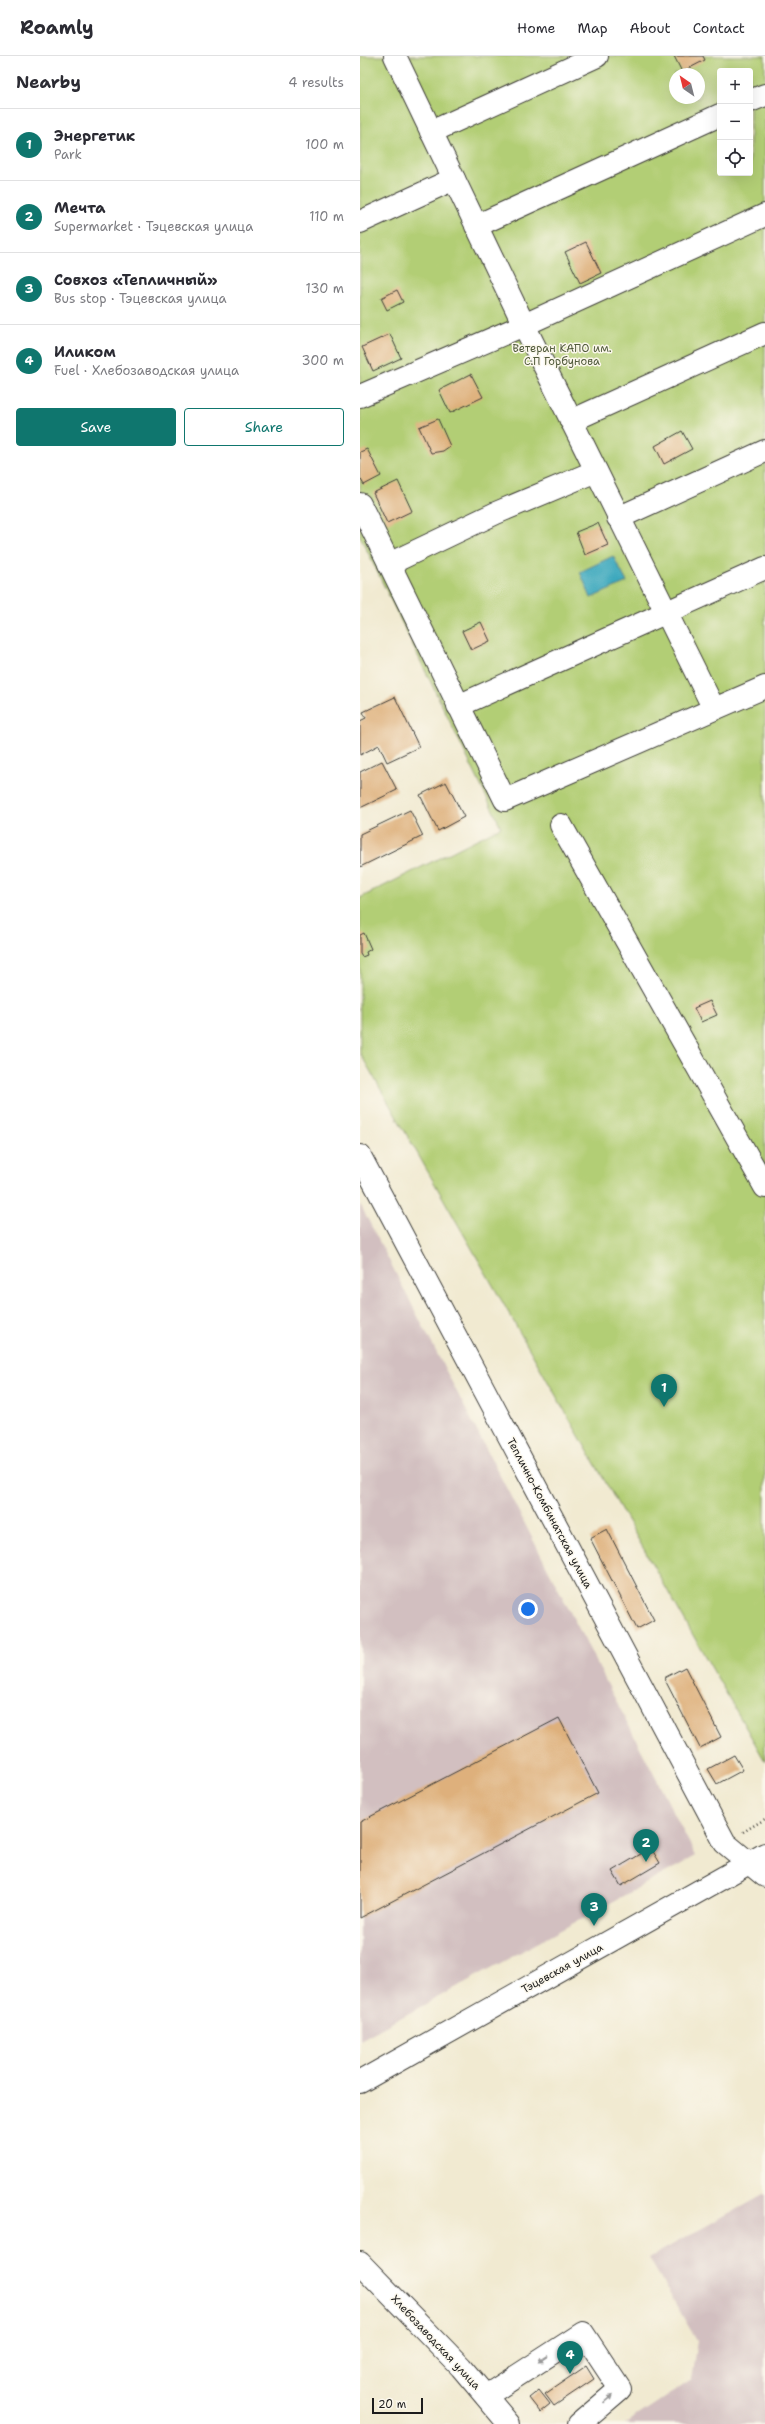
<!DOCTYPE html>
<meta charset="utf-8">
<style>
body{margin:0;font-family:"Shantell Sans",sans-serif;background:#f2f2f3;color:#2b2b33}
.controls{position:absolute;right:12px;top:12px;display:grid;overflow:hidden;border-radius:4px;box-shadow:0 4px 16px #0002}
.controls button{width:36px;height:36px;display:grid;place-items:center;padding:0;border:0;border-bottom:1px solid #e1e1e2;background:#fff;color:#2b2b33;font:20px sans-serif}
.compass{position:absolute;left:309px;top:12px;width:36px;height:36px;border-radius:50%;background:#fff;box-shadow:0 4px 16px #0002;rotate:325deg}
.scale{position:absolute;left:12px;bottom:10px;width:51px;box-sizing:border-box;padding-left:4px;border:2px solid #1c1c1c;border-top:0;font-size:11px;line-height:14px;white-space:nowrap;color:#1c1c1c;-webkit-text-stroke:3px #fbf7ec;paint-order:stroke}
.you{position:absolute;left:168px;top:1553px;width:14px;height:14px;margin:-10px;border:3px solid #fff;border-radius:50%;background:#1a73e8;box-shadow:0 0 0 6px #1a73e833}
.badge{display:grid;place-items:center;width:26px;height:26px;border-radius:50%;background:#0f766e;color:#fff;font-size:13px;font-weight:700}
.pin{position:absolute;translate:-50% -33px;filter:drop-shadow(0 1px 2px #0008)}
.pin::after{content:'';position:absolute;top:21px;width:14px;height:12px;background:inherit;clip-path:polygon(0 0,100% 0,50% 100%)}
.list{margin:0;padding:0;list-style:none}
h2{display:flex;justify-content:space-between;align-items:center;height:52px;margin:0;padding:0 16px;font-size:17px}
h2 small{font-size:13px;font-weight:400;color:#7c7c81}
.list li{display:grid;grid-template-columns:26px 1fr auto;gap:12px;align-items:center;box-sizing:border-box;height:72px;padding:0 16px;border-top:1px solid #e1e1e2}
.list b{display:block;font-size:15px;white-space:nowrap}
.list p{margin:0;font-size:13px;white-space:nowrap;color:#7c7c81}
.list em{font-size:13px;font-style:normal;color:#7c7c81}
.actions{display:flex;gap:8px;padding:12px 16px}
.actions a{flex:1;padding:9px 0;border:1px solid #0f766e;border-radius:4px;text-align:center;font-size:14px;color:#0f766e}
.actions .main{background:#0f766e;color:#fff}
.icon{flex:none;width:22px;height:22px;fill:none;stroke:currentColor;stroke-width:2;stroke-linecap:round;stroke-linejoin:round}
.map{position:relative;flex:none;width:405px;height:2368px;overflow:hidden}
header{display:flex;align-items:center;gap:24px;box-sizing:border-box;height:56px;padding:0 20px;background:#fff;border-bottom:1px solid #e1e1e2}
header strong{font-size:19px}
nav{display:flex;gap:22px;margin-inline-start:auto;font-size:14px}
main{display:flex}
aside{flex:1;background:#fff}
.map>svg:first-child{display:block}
</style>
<header>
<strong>Roamly</strong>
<nav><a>Home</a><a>Map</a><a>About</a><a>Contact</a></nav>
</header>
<main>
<aside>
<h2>Nearby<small>4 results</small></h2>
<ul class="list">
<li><span class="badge">1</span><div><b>Энергетик</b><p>Park</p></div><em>100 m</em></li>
<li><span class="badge">2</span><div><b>Мечта</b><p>Supermarket · Тэцевская улица</p></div><em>110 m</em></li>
<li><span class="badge">3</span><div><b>Совхоз «Тепличный»</b><p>Bus stop · Тэцевская улица</p></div><em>130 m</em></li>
<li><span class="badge">4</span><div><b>Иликом</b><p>Fuel · Хлебозаводская улица</p></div><em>300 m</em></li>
</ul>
<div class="actions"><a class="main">Save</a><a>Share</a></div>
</aside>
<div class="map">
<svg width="405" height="2368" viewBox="0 0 405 2368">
<rect width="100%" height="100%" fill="#fbf7ec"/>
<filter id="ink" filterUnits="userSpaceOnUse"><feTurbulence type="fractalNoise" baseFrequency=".025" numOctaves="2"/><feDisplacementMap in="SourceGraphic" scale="8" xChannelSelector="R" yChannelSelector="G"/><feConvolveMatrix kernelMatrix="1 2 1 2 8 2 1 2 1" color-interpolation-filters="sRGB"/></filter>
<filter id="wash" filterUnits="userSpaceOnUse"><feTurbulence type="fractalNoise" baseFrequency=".012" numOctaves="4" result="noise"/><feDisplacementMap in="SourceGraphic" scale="16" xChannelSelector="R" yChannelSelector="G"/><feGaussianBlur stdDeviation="0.9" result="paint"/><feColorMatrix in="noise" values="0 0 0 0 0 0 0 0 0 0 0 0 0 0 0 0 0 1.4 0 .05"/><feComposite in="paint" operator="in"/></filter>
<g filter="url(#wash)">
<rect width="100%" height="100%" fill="#f1ead1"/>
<g fill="#d2bfc0">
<path d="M0,1148L336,1800L0,1984Z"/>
<path d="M405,2137V2368H265L331,2324L337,2285L289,2202Z"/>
</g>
<path fill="#b2ce74" stroke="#677548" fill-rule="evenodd" d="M0,0H405V1705L0,997V842L141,771L0,480ZM360,15H390V117H360ZM315,18H339V42H315Z"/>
<path fill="#3ea9be" stroke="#2d626d" d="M253,500L267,526L231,542L220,516Z"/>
<g id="blocks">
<g fill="#deb07b">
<path d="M314,0H343L345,4L322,16Z"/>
<path d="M226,186L241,217L220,227L205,196Z"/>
<path d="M37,234L43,246L27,254L21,242Z"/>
<path d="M30,278L41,302L13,315L2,291Z"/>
<path d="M111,318L123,341L90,357L79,334Z"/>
<path d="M78,363L90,390L83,395L71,397L59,371Z"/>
<path d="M322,375L332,393L304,408L295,390Z"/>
<path d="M7,393L21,420L4,429L0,422V396Z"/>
<path d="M38,425L52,455L27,467L13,437Z"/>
<path d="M238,467L248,489L225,499L216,476Z"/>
<path d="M121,566L130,585L111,594L102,575Z"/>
<path d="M35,641L59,691L27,706L19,689L0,699V665L6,662L3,656Z"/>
<path d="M22,705L37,734L0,752V716Z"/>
<path d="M86,726L104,761L78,775L60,739Z"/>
<path d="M50,754L63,780L0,811V778Z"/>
<path d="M4,877L11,893L6,896L7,899L2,901L0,898V879Z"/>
<path d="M350,945L357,959L341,966L334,952Z"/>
<path d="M247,1473L294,1564L277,1573L230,1482Z"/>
<path d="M325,1611L361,1681L340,1692L304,1622Z"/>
<path d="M199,1662L238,1737L0,1862V1766Z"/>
<path d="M374,1699L383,1714L357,1728L348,1713Z"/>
<path d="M291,1792L300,1807L261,1830L252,1815Z"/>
<path d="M226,2310L234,2323L194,2350L185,2338Z"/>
<path d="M179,2334L190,2348L180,2356L169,2342Z"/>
</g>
</g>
</g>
<g filter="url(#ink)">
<use href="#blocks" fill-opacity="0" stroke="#3c3b37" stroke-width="1"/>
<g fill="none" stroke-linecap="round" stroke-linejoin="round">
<defs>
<g id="minor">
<path d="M35,0L164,269L354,653"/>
<path d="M390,45L405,39"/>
<path d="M71,76L237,0"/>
<path d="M0,166L94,123"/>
<path d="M116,170L360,59"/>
<path d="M0,340L164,269L405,159"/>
<path d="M211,365L405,277"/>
<path d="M0,448L145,744L405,631"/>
<path d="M258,462L405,395"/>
<path d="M29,508L136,457L236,415"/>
<path d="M98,650L405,512"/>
<path d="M201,769L405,1131"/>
<path d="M0,1100L365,1787L405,1820"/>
<path d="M0,2207L101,2311L149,2368"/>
<path d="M126,2340L223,2277L260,2333L219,2368"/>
</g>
<path id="major" d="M0,2026L405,1798"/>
</defs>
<use href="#minor" stroke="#3c3b37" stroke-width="24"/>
<use href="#major" stroke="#3c3b37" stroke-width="24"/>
<path stroke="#3c3b37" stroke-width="2.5" stroke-dasharray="1 3" stroke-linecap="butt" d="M383,1776L405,1763"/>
<use href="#minor" stroke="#fff" stroke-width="22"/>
<use href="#major" stroke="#fff" stroke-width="22"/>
</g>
<defs><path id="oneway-solid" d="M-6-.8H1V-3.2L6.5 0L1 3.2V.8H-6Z"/></defs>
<g fill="#999">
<use href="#oneway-solid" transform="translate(183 2303) rotate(147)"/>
<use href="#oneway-solid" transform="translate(248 2343) rotate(-41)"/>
</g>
</g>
<g text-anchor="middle" stroke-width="3" stroke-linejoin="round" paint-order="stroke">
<g font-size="11" fill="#505a3b" stroke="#fbf7ec">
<text x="202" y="296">Ветеран КАПО им.<tspan x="202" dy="13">С.П Горбунова</tspan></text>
</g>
<g font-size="11" fill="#1c1c1c" stroke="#fbf7ec">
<text transform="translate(190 1457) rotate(62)" y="4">Теплично-Комбинатская улица</text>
<text transform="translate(202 1912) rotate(-29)" y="4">Тэцевская улица</text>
<text transform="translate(76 2286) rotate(47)" y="4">Хлебозаводская улица</text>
</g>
</g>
</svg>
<div class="controls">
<button>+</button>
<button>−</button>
<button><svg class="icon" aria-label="locate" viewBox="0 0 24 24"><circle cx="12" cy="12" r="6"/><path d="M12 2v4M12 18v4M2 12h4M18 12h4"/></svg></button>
</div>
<svg class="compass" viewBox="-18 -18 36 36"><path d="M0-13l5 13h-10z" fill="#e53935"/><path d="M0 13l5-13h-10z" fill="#7c7c81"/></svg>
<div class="scale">20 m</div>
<div class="you"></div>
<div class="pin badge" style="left:304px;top:1351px">1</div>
<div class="pin badge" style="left:286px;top:1806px">2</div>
<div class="pin badge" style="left:234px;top:1870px">3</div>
<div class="pin badge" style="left:210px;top:2318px">4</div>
</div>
</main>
